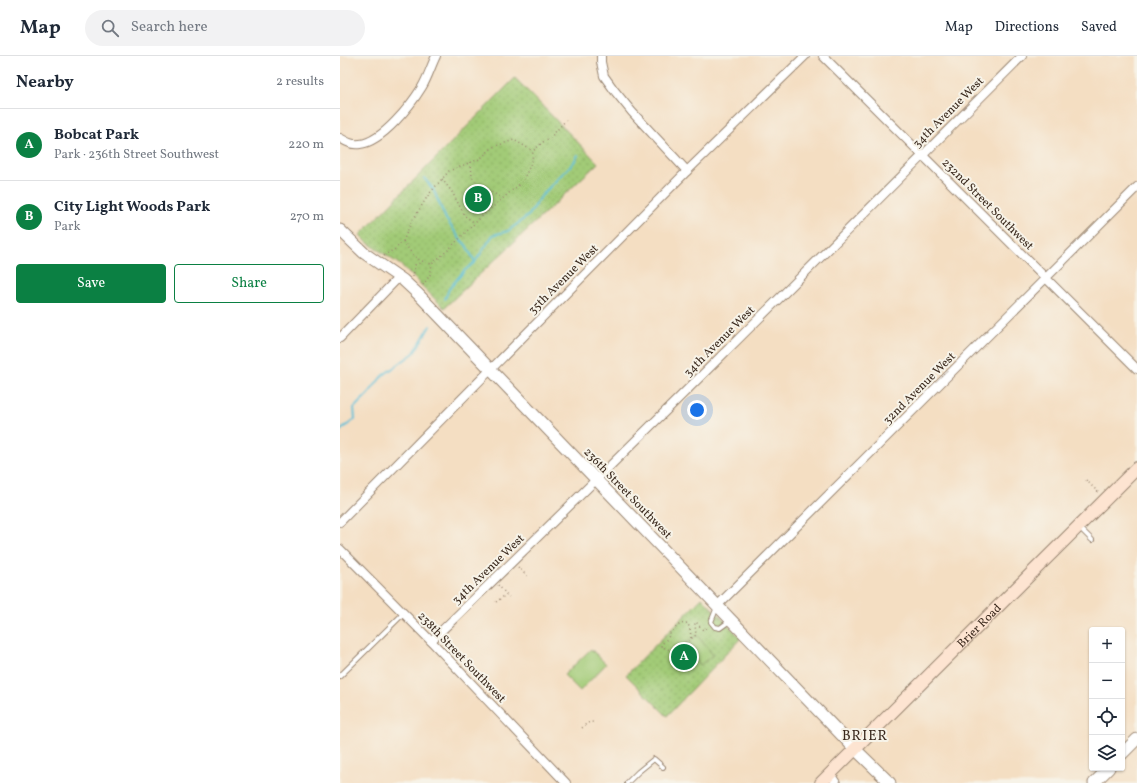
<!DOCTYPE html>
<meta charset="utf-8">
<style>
body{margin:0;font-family:Vollkorn,serif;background:#f2f2f3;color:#1f2937}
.controls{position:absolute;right:12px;bottom:12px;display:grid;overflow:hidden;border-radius:4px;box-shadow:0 1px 3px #0004}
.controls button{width:36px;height:36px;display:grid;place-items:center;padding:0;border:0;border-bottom:1px solid #e0e1e3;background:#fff;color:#1f2937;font:20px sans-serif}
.you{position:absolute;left:357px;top:354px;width:14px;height:14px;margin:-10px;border:3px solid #fff;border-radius:50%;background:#1a73e8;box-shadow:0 0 0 6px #1a73e833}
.badge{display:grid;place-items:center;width:26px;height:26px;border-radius:50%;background:#0b8043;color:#fff;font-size:13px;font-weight:700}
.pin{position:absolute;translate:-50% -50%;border:2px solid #fff;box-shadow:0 1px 4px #0006}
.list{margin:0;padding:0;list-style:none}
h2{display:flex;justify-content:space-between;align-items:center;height:52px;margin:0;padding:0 16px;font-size:17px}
h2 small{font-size:13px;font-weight:400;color:#747a83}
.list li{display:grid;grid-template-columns:26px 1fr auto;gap:12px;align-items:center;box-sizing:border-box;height:72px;padding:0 16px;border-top:1px solid #e0e1e3}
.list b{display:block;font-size:15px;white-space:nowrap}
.list p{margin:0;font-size:13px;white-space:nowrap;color:#747a83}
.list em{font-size:13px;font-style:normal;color:#747a83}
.actions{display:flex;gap:8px;padding:12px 16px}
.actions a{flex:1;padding:9px 0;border:1px solid #0b8043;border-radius:4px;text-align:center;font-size:14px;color:#0b8043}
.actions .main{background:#0b8043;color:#fff}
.icon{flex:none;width:22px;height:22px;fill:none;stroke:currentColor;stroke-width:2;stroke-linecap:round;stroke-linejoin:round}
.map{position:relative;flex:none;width:797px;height:727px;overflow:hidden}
header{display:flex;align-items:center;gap:24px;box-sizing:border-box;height:56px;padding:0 20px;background:#fff;border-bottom:1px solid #e0e1e3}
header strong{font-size:19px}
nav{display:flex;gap:22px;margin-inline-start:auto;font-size:14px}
.search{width:280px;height:36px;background:#f2f2f3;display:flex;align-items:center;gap:10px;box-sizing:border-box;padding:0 14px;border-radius:22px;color:#747a83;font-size:15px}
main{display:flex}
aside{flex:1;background:#fff}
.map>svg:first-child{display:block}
</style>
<header>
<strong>Map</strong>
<div class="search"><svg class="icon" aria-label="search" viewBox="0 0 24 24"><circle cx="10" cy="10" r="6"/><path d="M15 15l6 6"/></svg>Search here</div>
<nav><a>Map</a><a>Directions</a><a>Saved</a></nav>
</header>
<main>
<aside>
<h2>Nearby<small>2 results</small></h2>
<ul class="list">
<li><span class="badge">A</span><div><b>Bobcat Park</b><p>Park · 236th Street Southwest</p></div><em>220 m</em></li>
<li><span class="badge">B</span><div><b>City Light Woods Park</b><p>Park</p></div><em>270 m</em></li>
</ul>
<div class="actions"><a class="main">Save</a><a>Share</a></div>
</aside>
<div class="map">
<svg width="797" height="727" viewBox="0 0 797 727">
<defs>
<pattern id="park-dots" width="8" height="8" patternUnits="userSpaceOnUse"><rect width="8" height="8" fill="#a2cb77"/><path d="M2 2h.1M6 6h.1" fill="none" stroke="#8cae66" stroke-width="1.8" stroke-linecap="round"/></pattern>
</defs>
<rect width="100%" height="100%" fill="#f7f3e8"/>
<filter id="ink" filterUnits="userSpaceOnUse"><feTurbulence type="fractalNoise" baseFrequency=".025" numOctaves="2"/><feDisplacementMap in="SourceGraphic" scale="8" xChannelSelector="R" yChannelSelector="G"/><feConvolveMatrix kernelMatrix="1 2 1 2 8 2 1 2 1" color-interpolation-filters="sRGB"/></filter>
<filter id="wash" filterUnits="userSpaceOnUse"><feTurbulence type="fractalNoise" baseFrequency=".012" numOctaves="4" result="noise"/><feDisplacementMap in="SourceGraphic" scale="16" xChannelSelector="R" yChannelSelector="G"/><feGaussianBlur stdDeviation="0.9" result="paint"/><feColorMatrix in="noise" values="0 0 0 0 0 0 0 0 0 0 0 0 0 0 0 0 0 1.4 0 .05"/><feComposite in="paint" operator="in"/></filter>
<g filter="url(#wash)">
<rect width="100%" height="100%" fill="#f4dec2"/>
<g fill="url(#park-dots)" stroke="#6e7a4a">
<path d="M175,22L258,107L104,252L62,210L27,186L20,179Z"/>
<path d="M362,542L401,582L327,660L286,619Z"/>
</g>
<g fill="#a2cb77" stroke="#6e7a4a">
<path d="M357,579L373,599L360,609L344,590Z"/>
<path d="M251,593L266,608L240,635L224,619Z"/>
</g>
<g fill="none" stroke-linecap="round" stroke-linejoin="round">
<g stroke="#5abfd8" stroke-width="2">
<path d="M84,122L93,133L106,163L120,183L126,189L135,206"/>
<path d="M105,243L109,233L124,215L135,206L153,179L168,175L189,159L202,139L234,106L238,99"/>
<path d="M0,375L15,363L14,352L29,337L42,320L74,297L90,270"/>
</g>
</g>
</g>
<g filter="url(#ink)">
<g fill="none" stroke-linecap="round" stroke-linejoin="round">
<defs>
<g id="service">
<path d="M739,471L752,484"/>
<path d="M377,551L371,566L375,571L380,572L391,564"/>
<path d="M0,620L63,558"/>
<path d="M287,727L298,716L314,703L323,711"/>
</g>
<g id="minor">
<path d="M261,0V6L264,20L274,34L292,56L347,115"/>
<path d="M483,0L797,313"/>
<path d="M0,82C7,86 12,89 20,88C42,86 71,49 82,31C88,21 91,10 96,0"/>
<path d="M0,282L59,221"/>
<path d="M0,466L347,115L465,0"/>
<path d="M0,493L91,585L226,727"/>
<path d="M378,549L797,131"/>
<path d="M91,585C290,392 486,196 682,0"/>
<path d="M490,718L496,727"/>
</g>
<g id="tertiary">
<path d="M0,174L24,197L63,224L78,238L515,693L550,727"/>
<path d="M782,698L797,683"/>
<path d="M754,727L769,712"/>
</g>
<g id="secondary">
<path id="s1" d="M481,727L797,412"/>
</g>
</defs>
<use href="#service" stroke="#988470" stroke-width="6"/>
<use href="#minor" stroke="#988470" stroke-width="10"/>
<use href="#tertiary" stroke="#988470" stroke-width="13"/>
<use href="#secondary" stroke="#988470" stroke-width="14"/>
<g stroke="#988470" stroke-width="1.5" stroke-dasharray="1 3" stroke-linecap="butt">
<path d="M131,106L132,121L139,129L162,142"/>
<path d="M102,123L112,136L125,160L135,167"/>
<path d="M63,185C72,198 76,205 92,208"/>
<path d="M44,200L48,197L55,193L63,185L71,167L89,138L109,115L131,106L140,103L153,91L174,84L193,95"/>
<path d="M73,221L75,209L82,206"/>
<path d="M83,229L90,219L92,208L108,194L140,162L183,125L192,105L193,95L203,86L208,84L226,64"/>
<path d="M746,424L758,436"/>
<path d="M178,511L188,521"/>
<path d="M158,529L169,541"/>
<path d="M156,546L167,538"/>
<path d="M351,582L350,572L347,567L340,568L330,577L328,582L323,587L321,590L332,595C336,592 338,592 342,590C347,587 351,582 356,579L355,568L356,566L363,574L368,570"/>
<path d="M242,672L247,667L252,666L254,668"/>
</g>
<use href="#service" stroke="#fff" stroke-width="4"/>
<use href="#minor" stroke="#fff" stroke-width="8"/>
<use href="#tertiary" stroke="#fff" stroke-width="11"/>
<use href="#secondary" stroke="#fde4d1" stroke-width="12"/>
</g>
</g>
<g text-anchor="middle" stroke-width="4" stroke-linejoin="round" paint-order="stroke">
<g font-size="12" fill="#3b2a1e" stroke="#f7f3e8">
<text transform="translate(608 56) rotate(-45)" y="4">34th Avenue West</text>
<text transform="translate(648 148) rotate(45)" y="4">232nd Street Southwest</text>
<text transform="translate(223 223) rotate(-45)" y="4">35th Avenue West</text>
<text transform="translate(379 285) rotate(-45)" y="4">34th Avenue West</text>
<text transform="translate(579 332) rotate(-45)" y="4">32nd Avenue West</text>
<text transform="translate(288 437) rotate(46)" y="4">236th Street Southwest</text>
<text transform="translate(148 513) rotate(-44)" y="4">34th Avenue West</text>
<text dy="4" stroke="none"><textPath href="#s1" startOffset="223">Brier Road</textPath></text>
<text transform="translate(122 601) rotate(46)" y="4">238th Street Southwest</text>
</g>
<g font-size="14" letter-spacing="1" fill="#3b2a1e" stroke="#f7f3e8">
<text x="525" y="684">BRIER</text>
</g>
</g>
</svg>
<div class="controls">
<button>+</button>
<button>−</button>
<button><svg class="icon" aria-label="locate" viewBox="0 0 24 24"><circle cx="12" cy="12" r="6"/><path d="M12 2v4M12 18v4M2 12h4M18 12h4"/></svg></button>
<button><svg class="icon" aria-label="layers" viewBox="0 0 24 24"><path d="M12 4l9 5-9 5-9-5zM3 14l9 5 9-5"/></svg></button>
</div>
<div class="you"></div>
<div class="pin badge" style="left:344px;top:601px">A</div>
<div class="pin badge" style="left:138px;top:143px">B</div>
</div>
</main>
